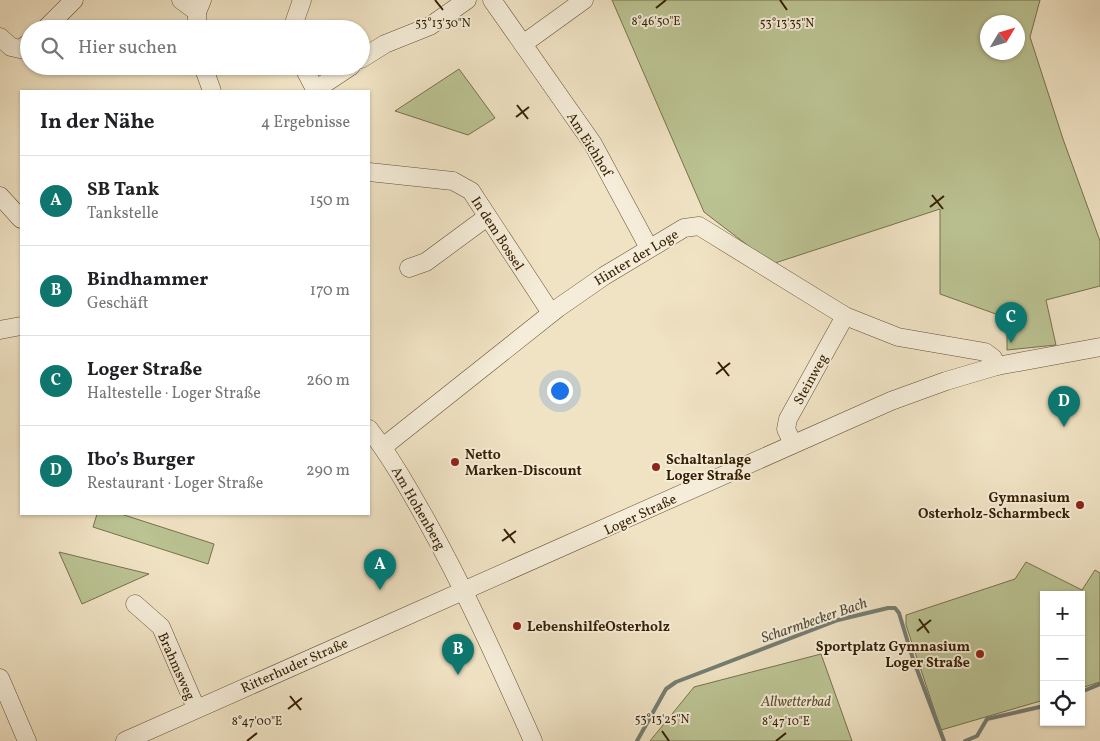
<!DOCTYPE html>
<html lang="de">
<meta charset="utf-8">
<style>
body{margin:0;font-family:Vollkorn,serif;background:#f6f6f6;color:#202124}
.controls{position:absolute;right:15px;bottom:15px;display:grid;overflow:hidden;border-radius:0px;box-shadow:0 1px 4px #0004}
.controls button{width:45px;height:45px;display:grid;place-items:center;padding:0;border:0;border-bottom:1px solid #e0e0e0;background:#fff;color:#202124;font:25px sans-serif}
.compass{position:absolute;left:980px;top:15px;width:45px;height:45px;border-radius:50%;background:#fff;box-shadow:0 1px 4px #0004;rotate:52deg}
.you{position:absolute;left:559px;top:390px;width:18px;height:18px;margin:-12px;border:4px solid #fff;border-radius:50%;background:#1a73e8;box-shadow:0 0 0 8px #1a73e833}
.badge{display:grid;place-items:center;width:32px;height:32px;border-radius:50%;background:#0f766e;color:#fff;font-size:16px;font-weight:700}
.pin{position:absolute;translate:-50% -41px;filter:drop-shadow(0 1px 2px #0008)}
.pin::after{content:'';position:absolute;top:26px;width:18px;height:15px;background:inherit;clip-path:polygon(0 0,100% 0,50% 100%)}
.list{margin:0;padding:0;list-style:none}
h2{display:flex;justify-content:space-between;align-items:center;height:65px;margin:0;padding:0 20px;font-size:21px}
h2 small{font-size:16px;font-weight:400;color:#757577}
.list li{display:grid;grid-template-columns:32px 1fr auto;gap:15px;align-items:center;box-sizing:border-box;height:90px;padding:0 20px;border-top:1px solid #e0e0e0}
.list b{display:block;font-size:19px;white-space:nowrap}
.list p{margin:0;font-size:16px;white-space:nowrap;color:#757577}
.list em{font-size:16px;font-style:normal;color:#757577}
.icon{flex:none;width:28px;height:28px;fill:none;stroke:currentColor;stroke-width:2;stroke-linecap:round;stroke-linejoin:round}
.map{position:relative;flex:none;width:1100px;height:741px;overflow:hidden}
.search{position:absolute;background:#fff;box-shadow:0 1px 4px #0004;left:20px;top:20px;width:350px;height:55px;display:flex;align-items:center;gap:12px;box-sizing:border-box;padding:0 18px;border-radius:28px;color:#757577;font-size:19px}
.panel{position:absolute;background:#fff;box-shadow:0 1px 4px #0004;left:20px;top:90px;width:350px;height:425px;border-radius:0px}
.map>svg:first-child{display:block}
</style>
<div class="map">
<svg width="1100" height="741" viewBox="0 0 1100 741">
<rect width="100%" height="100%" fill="#f0e3c4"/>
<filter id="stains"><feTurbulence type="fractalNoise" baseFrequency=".004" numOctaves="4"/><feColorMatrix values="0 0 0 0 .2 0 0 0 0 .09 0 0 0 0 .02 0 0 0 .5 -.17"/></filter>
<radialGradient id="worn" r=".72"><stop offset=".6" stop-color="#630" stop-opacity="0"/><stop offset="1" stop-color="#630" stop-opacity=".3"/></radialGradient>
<g fill="#bbc393" stroke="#78714c" fill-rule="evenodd">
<path d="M612,0H1040L1030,37L1063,139L1100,241V286L1046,300L1056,345L1007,350V318L940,294V209L772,264L704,212ZM988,22H1018V52H988Z"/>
<path d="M459,69L495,118L468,135L395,111Z"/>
<path d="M97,514H121L214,544L208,564L93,527Z"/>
<path d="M59,552L149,574L82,604Z"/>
<path d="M1026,562L1082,590L1095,570L1100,573V682L1081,688V595H1044V700L941,730L906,625V615L1015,579Z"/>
<path d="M821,654L852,741H650L694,687Z"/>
</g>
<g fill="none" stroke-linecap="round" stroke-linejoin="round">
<g stroke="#747d73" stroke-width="4">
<path d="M1081,692L1100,684"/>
<path d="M637,741L666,689L676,682L838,620L888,608H895L899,613L913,659L944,741"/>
<path d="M965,741L977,736L987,719L1044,706"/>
</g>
<defs>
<g id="minor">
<path d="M181,0L197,12"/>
<path d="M492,0L593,144L649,248"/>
<path d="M45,29L74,0"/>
<path d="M197,29V12L202,0"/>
<path d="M292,29L302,0"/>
<path d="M0,37L11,47L20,49L29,43"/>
<path d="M523,44L584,0"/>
<path d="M361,59L385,44L430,26L467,0"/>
<path d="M203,66L212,91"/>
<path d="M303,66L316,91"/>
<path d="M315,90L351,66"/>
<path d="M369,172L453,181L471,191L551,313"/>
<path d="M0,196L21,219"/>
<path d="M409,268L426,262L487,217"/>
<path d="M0,330L21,326"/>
<path d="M369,429C390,456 407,486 424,516C465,589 499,665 533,741"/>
<path d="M793,444L786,429L788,419L845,316"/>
<path d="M383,447L558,308L604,276L684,228L699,226L845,316L898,337L985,352L993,358L997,366"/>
<path d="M135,604L161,627L196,708"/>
<path d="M0,678L27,741"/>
<path d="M125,741L891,401L946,381L997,366L1100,347"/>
</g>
</defs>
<use href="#minor" stroke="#645034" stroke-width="19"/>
<use href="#minor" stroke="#f5edd9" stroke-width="18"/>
</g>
<path fill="none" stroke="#351f04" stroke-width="2" d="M435,0L443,10M780,0L787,10M656,8L666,0M517,105L528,119M516,117L529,107M932,195L943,209M930,207L944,196M718,362L729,376M716,374L730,363M504,529L515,543M502,541L516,531M919,619L929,633M917,631L931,620M290,696L301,710M288,709L302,698M662,731L669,741M247,741L257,733M776,741L786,733"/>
<g fill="#8f2418" stroke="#f5edd9" stroke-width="2">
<circle cx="455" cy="462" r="5"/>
<circle cx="656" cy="467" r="5"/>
<circle cx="1080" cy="505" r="5"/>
<circle cx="517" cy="626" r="5"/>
<circle cx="980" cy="654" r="5"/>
</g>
<g text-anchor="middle" stroke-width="4" stroke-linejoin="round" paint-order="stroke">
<g font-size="14" fill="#351f04" stroke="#f5edd9">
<text transform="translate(590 144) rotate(58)" y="5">Am Eichhof</text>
<text transform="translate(498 233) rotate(57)" y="5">In dem Bossel</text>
<text transform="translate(636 257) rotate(-31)" y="5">Hinter der Loge</text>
<text transform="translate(810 379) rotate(-61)" y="5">Steinweg</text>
<text transform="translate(419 508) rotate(60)" y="5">Am Hohenberg</text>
<text transform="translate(640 514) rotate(-25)" y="5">Loger Straße</text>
<text transform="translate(294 665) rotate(-24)" y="5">Ritterhuder Straße</text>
<text transform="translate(177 666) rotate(66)" y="5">Brahmsweg</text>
</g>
<g font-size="14" font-weight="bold" fill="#351f04" stroke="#f5edd9" text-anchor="start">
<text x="465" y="459">Netto<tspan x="465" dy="16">Marken-Discount</tspan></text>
<text x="666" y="464">Schaltanlage<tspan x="666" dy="16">Loger Straße</tspan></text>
<text x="1070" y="502" text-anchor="end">Gymnasium<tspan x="1070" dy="16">Osterholz-Scharmbeck</tspan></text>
<text x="527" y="631">LebenshilfeOsterholz</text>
<text x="970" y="651" text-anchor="end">Sportplatz Gymnasium<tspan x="970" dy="16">Loger Straße</tspan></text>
</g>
<g font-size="14" font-style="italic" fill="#5d502f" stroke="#f5edd9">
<text x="796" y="706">Allwetterbad</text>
</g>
<g font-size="15" font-style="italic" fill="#544e3c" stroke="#f5edd9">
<text transform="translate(814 620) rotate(-19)" y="5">Scharmbecker Bach</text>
</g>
</g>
<g font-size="12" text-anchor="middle" fill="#351f04" stroke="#f5edd9" stroke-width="4" stroke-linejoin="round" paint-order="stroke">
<text x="656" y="25">8°46'50"E</text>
<text x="787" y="27">53°13'35"N</text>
<text x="443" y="27">53°13'30"N</text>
<text x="662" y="723">53°13'25"N</text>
<text x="257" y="725">8°47'00"E</text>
<text x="786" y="725">8°47'10"E</text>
</g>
<rect width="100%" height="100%" filter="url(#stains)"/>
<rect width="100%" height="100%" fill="url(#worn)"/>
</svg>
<div class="controls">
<button>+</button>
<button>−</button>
<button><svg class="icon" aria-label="locate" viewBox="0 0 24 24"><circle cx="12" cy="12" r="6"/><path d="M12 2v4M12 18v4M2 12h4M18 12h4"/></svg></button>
</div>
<svg class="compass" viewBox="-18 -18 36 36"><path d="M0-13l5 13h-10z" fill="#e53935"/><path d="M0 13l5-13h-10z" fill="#757577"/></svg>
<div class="you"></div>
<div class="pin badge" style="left:380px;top:590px">A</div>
<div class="pin badge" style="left:458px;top:675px">B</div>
<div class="pin badge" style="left:1011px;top:343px">C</div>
<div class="pin badge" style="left:1064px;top:427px">D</div>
<div class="search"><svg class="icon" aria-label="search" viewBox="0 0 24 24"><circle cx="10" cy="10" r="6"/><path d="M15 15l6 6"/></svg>Hier suchen</div>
<section class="panel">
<h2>In der Nähe<small>4 Ergebnisse</small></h2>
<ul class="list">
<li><span class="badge">A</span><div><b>SB Tank</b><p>Tankstelle</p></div><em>150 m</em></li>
<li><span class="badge">B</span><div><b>Bindhammer</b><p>Geschäft</p></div><em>170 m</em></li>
<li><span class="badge">C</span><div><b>Loger Straße</b><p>Haltestelle · Loger Straße</p></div><em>260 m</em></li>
<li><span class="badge">D</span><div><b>Ibo’s Burger</b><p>Restaurant · Loger Straße</p></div><em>290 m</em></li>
</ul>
</section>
</div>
